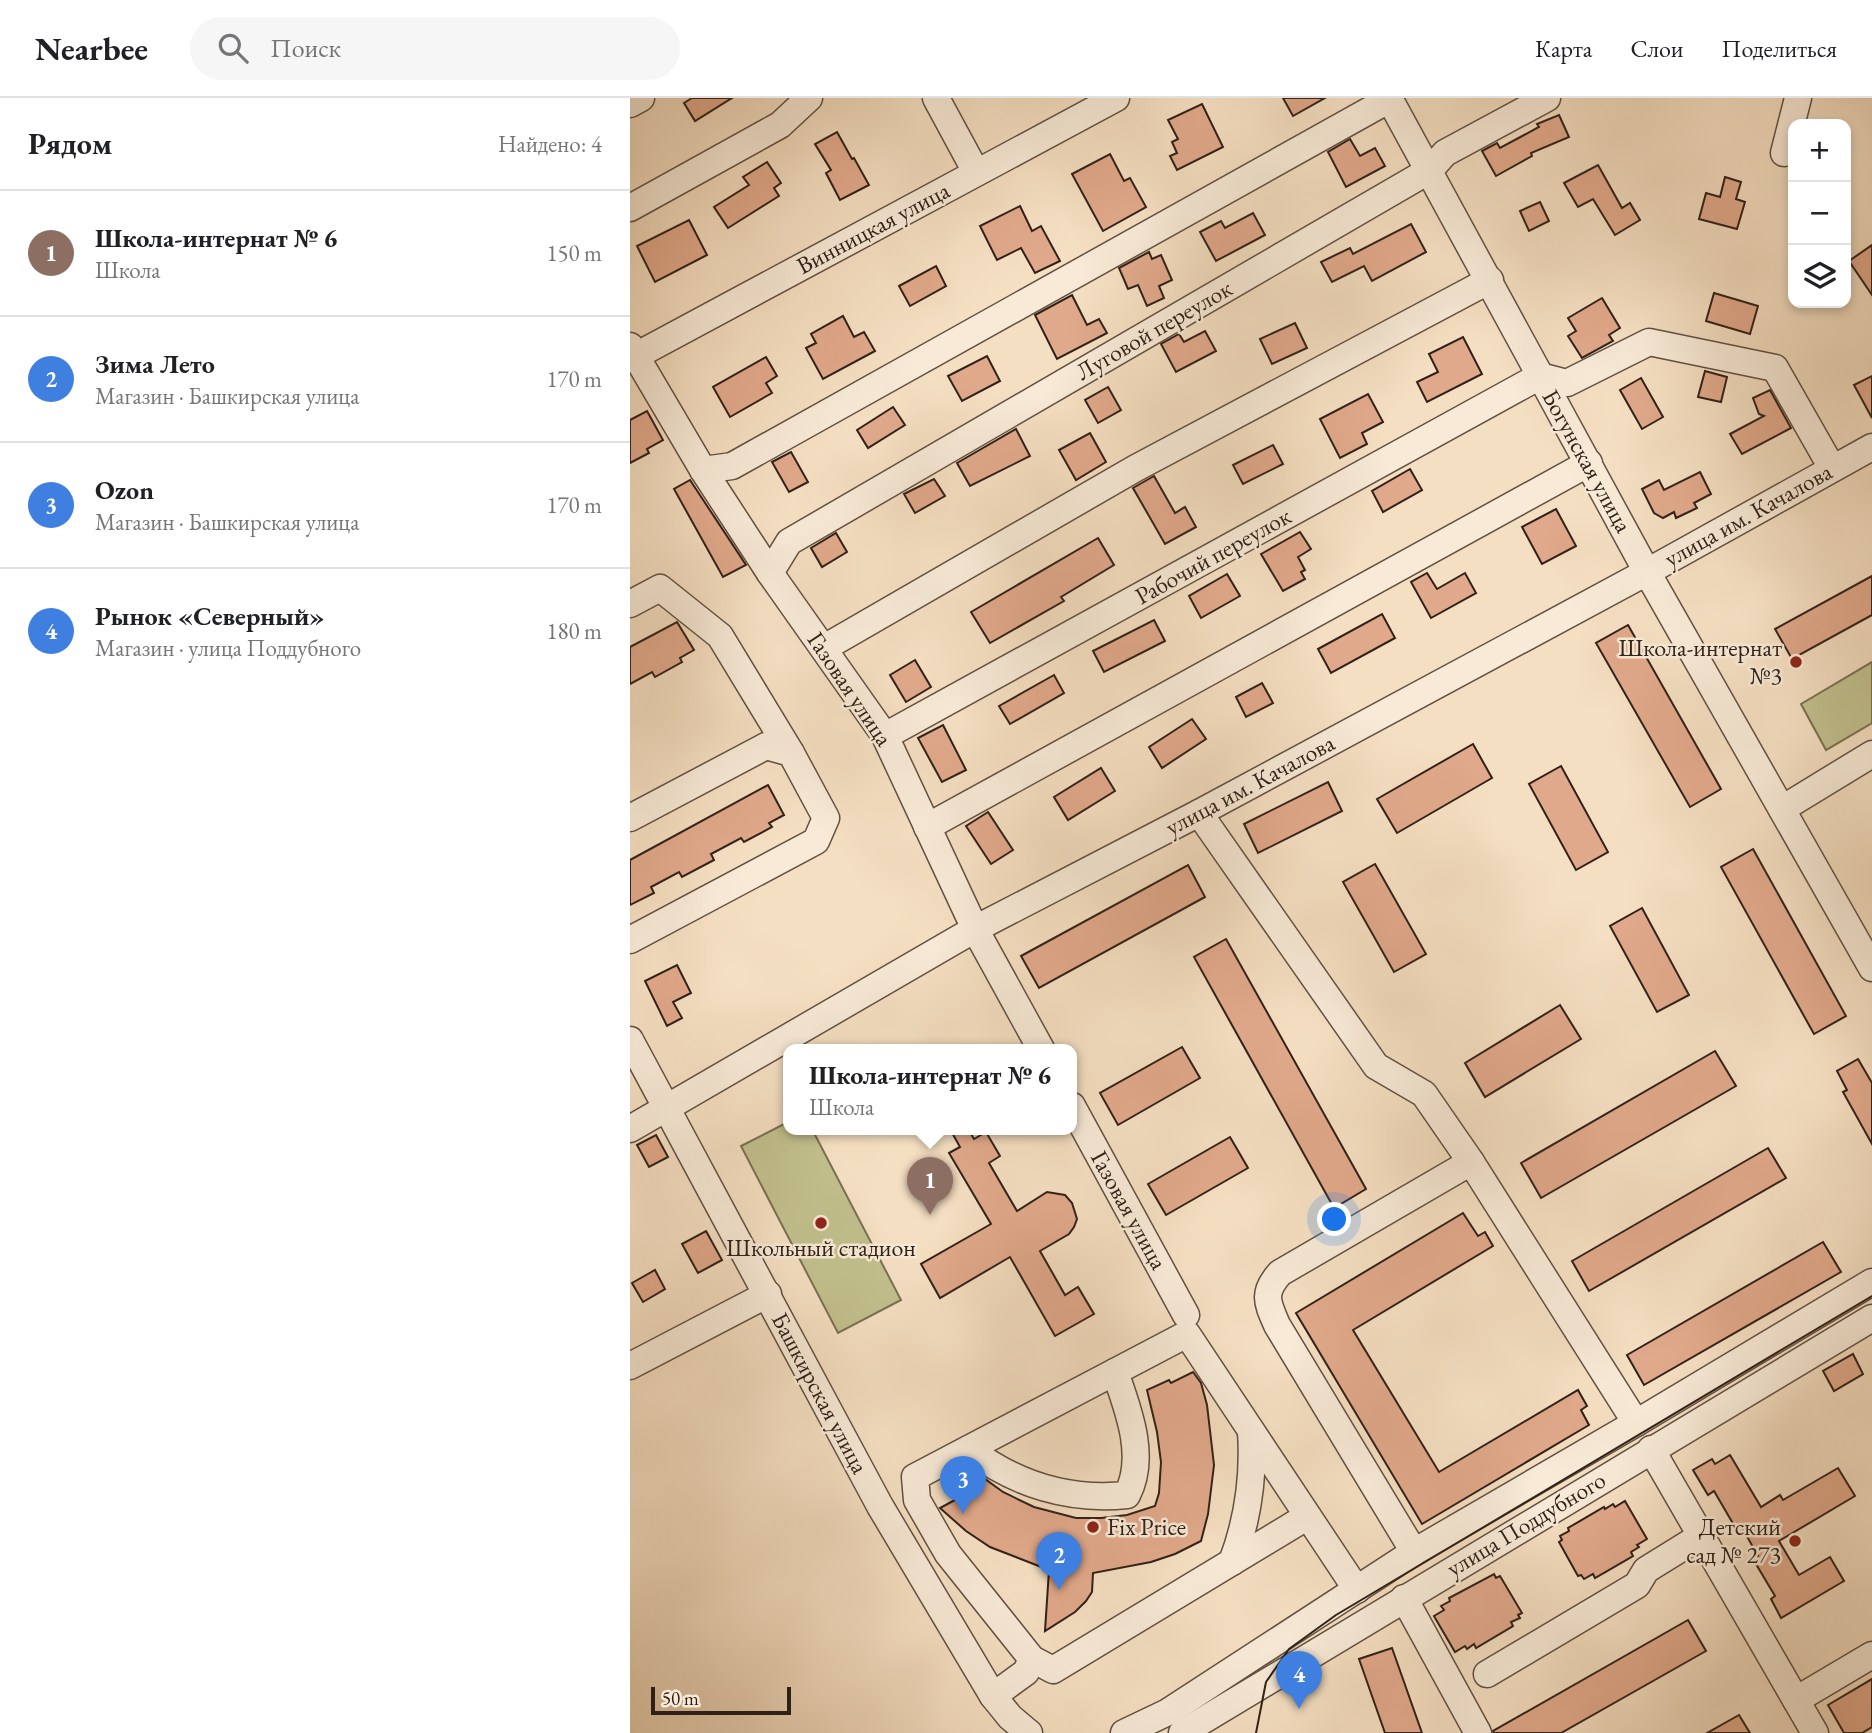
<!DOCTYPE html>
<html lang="ru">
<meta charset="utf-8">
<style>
body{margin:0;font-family:"EB Garamond",serif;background:#f6f6f6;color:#202124}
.controls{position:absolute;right:21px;top:21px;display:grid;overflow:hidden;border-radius:14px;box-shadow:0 4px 10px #0003}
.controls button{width:63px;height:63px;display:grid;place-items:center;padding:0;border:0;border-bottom:2px solid #e0e0e0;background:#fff;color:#202124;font:35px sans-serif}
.scale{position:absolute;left:21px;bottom:18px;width:140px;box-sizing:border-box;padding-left:7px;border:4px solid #302118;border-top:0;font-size:19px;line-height:24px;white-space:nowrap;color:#302118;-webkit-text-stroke:5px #f8ead7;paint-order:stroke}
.you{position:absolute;left:705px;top:1122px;width:24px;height:24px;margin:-18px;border:5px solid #fff;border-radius:50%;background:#1a73e8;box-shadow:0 0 0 10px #1a73e833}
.badge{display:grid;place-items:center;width:46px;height:46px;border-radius:50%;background:#2563eb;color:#fff;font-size:23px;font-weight:700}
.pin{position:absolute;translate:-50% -58px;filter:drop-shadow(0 2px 4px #0008)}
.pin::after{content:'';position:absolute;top:37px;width:24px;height:21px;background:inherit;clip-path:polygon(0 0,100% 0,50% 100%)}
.popup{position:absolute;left:153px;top:946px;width:294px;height:91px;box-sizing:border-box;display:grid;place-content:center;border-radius:14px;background:#fff;filter:drop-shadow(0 2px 5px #0005);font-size:23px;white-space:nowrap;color:#757577}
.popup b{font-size:26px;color:#202124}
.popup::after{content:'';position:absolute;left:50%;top:100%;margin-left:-14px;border:14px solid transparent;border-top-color:#fff}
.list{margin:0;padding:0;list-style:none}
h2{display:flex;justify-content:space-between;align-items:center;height:91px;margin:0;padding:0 28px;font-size:30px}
h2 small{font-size:23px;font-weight:400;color:#757577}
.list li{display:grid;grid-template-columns:46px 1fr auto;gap:21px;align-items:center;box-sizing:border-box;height:126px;padding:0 28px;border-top:2px solid #e0e0e0}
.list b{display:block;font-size:26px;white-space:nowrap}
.list p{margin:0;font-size:23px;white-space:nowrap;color:#757577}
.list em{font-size:23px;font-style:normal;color:#757577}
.icon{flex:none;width:38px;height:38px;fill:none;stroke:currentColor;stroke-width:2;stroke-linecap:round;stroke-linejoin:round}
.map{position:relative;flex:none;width:1242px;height:1635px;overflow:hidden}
header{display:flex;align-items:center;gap:42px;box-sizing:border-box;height:98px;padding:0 35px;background:#fff;border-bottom:2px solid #e0e0e0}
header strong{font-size:33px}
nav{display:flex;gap:38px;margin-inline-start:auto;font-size:24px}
.search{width:490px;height:63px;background:#f6f6f6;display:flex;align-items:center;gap:18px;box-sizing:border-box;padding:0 24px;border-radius:38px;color:#757577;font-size:26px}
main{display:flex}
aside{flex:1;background:#fff}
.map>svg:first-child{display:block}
</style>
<header>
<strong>Nearbee</strong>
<div class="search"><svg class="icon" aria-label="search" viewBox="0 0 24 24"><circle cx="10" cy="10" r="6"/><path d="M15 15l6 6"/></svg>Поиск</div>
<nav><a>Карта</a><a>Слои</a><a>Поделиться</a></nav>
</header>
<main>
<aside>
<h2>Рядом<small>Найдено: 4</small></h2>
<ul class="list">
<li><span class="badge" style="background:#8d6e63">1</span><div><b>Школа-интернат № 6</b><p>Школа</p></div><em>150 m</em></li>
<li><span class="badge" style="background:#3f7fe0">2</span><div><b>Зима Лето</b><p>Магазин · Башкирская улица</p></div><em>170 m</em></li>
<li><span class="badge" style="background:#3f7fe0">3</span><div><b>Ozon</b><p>Магазин · Башкирская улица</p></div><em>170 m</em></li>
<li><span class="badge" style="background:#3f7fe0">4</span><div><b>Рынок «Северный»</b><p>Магазин · улица Поддубного</p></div><em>180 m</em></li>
</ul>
</aside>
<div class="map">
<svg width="1242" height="1635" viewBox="0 0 1242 1635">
<rect width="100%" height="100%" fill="#f5dfc2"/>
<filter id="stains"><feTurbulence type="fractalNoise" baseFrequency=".00286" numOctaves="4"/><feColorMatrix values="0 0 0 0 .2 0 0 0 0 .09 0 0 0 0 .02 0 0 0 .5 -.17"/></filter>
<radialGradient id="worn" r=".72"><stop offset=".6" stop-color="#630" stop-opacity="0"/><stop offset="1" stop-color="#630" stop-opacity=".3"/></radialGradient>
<g fill="#c2c08e" stroke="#797053" stroke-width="2">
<path d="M1242,564V625L1196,652L1171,606Z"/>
<path d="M158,1024V1031H182L271,1202L208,1235L111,1048Z"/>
</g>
<g fill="#e1a98b" stroke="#302118" stroke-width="2">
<path d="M62,0H102L65,23L54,5Z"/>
<path d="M653,0H695L663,18Z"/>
<path d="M572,6L593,49L547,72L540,58L547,55L542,44L548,41L538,22Z"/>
<path d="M929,17L939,39L901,55L902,58L866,78L852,53L867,45L870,50L909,29L907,26Z"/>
<path d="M207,34L222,61L224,60L239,87L210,102L196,75L201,72L185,46Z"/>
<path d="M720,41L730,58L745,50L755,68L716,89L698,54Z"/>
<path d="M480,56L494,83L500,80L516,109L473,133L442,76Z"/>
<path d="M137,64L151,85L144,90L149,98L98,130L84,109L119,87L113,79Z"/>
<path d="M968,67L992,110L1000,105L1010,122L985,137L963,101L948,109L934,85Z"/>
<path d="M1095,79L1111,84L1106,101L1115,104L1107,131L1069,121L1076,95L1090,99Z"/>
<path d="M910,104L919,123L899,133L890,113Z"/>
<path d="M390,108L402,133L411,128L430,163L405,175L391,150L367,162L350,128Z"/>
<path d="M623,115L635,137L586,163L570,134L591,123L595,130Z"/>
<path d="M59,122L77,157L25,184L7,148Z"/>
<path d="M781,126L796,154L742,183L734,168L702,184L691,164L720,150L723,156Z"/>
<path d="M1242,147V197L1219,163Z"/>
<path d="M519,154L522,161L531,157L542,182L529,188L534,200L517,208L508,187L498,191L489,170Z"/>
<path d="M306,168L316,188L280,208L269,188Z"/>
<path d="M1084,195L1128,208L1120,236L1076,223Z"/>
<path d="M442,197L457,227L469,221L477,235L427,261L405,217Z"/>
<path d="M972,200L990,230L979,237L983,243L952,260L938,238L946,233L938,220Z"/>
<path d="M213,218L224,239L234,234L245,253L193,281L176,250L186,245L181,236Z"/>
<path d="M665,225L677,250L642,266L630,241Z"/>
<path d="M575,233L586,253L546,274L531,246L549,236L554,244Z"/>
<path d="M833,239L852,276L797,304L787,284L808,274L799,256Z"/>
<path d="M357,258L370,283L332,303L318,278Z"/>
<path d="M136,259L147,278L136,285L142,295L100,319L83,289Z"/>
<path d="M1075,273L1097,279L1091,304L1068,299Z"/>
<path d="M1242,278V320L1224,287Z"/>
<path d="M1011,280L1033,319L1012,331L990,292Z"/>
<path d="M478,289L491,312L468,325L455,302Z"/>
<path d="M1140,292L1161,330L1112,356L1100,336L1134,318L1129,316L1123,300Z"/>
<path d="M738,296L753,324L732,335L737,346L710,360L690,321Z"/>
<path d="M263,309L275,327L238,350L227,332Z"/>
<path d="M17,313L33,342L17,351L19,355L0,365V322Z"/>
<path d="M386,331L400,358L340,388L327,365Z"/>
<path d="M460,335L476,364L446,382L429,352Z"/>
<path d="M643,347L653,366L613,386L603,367Z"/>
<path d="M161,354L178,384L159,394L142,364Z"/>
<path d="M780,371L792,392L753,414L742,393Z"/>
<path d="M1070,374L1081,396L1064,405L1067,410L1046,420L1044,414L1033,420L1024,415L1012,391L1029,382L1034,392Z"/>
<path d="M524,378L545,415L555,409L566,429L535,446L503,390Z"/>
<path d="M304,381L315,398L285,415L274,396Z"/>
<path d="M60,382L116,467L93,479L44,391Z"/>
<path d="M926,411L946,448L912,466L892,429Z"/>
<path d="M670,434L681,451L668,459L675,472L671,474L675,481L653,493L631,456Z"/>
<path d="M206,435L217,454L192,469L181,450Z"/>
<path d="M468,440L484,467L431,499L434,503L360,545L341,514Z"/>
<path d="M797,475L807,491L835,475L846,495L801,520L781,484Z"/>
<path d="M597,476L610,498L571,520L559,498Z"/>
<path d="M1242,478V517L1162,561L1145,531Z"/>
<path d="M752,516L765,540L701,575L688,551Z"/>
<path d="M524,522L535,543L474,574L463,553Z"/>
<path d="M47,524L64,552L50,560L52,564L25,579L22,574L0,586V549Z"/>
<path d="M998,527L1091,691L1060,709L966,545Z"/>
<path d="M285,562L301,589L276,604L260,577Z"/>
<path d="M424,577L434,595L380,626L369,608Z"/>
<path d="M632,585L643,605L616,619L606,599Z"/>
<path d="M562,621L576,641L532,670L519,649Z"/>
<path d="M313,627L336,672L312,684L288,640Z"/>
<path d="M843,646L862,680L767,735L747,701Z"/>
<path d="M931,668L978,754L946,772L899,686Z"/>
<path d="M471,670L485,693L438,722L424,699Z"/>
<path d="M698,684L712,713L628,755L614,726Z"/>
<path d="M138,687L154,717L139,725L142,729L114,744L111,740L81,756L84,762L52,779L49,774L21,789L24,795L0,807V762Z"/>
<path d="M358,714L383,752L361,766L336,728Z"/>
<path d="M1123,751L1216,918L1184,936L1091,769Z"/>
<path d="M745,766L796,856L764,874L713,784Z"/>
<path d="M558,767L575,799L409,890L391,858Z"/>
<path d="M1012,810L1059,897L1027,914L980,828Z"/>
<path d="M596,841L736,1091L704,1110L564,859Z"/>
<path d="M47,867L61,895L43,904L52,920L37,928L15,883Z"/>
<path d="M930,907L951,941L855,999L835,965Z"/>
<path d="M552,949L570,980L488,1027L470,995Z"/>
<path d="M1085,953L1106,988L911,1100L891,1065Z"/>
<path d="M1228,961L1242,985V1046L1213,994L1217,992L1207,973Z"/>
<path d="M320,1031H338L344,1041L356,1034L370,1058L359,1065L387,1113L417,1094L435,1097L442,1105L447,1121L444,1129L439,1136L410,1153L435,1197L448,1189L464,1216L425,1238L380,1159L310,1200L291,1166L361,1126L319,1055L330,1049Z"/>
<path d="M26,1037L38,1059L19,1069L7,1047Z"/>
<path d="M600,1039L618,1070L536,1117L518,1086Z"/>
<path d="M1138,1050L1156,1080L959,1193L942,1163Z"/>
<path d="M833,1115L848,1138L855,1134L863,1148L723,1232L809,1374L948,1292L957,1308L951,1312L959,1327L792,1426L666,1215Z"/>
<path d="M76,1133L92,1162L68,1175L52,1146Z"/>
<path d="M1193,1144L1211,1174L1014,1287L997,1257Z"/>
<path d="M25,1172L35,1191L13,1204L2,1185Z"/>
<path d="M1223,1256L1233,1276L1204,1293L1193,1273Z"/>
<path d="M563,1274L571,1285L577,1307L584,1367L578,1416L571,1443L545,1456L521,1464L463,1475L462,1494L456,1503L445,1514L415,1533L419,1472L360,1449L336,1433L310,1410L336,1396L334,1392L355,1381L373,1394L404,1409L446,1420H471L497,1417L525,1408L529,1395L531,1364L527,1334L517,1292L539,1282L541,1285Z"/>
<path d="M1100,1357L1131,1409L1150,1397L1153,1402L1208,1370L1225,1398L1149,1443L1169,1477L1200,1459L1214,1483L1151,1520L1141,1501L1145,1498L1123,1461L1128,1458L1110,1426L1105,1429L1084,1393L1078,1397L1063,1372L1082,1361L1085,1366Z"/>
<path d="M995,1403L1017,1441L1007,1447L1009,1449L1001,1454L1003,1458L965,1480L963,1476L954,1481L951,1477L948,1478L929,1444L932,1442L930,1438L939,1433L938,1430L974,1409L975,1411L983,1406L985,1409Z"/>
<path d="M864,1476L866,1480L870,1478L892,1515L888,1517L890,1520L881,1524L883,1528L846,1550L844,1546L837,1551L835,1548L825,1554L804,1518L814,1512L811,1508L820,1503L819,1500Z"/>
<path d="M1058,1522L1076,1553L931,1635H864L863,1633Z"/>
<path d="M762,1550L792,1635H755L729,1561Z"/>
<path d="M1242,1581V1629L1232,1635H1214L1198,1607Z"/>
<path d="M1109,1617L1120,1635H1077Z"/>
</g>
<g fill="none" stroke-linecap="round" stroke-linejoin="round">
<defs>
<g id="minor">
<path d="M306,0L346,74"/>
<path d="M759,0L1017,474L1242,870"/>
<path d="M0,6L11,0"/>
<path d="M1154,55L1168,0"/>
<path d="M0,110L150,27L179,0"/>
<path d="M0,248L73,372L140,475L255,638L345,831L411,951"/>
<path d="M0,261L486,0"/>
<path d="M73,372L102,368L760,1"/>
<path d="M140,475L159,444L800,72L815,55L917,0"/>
<path d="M0,506L30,490L90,538L161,655"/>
<path d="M194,550L506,370L860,182"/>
<path d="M255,638L910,278L937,285L1019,244L1145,270L1202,370"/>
<path d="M1152,711L1242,656"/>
<path d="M569,715L746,968L794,996L841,1064L1006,1325"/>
<path d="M0,720L136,648L161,655L196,720L186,743L0,842"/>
<path d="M297,729L959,365"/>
<path d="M0,942L250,1408L363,1598L380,1619L399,1635"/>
<path d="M442,1008L556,1217"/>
<path d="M0,1031L345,831L569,715L1017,474L1242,349"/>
<path d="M0,1268L138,1196"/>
<path d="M339,1351C385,1386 439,1403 497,1397C517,1359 498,1311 485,1274"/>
<path d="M1021,1351L1185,1635"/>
<path d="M678,1418L423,1572L402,1561L318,1456L287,1402L285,1379L557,1236L727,1492"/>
<path d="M784,1454L647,1227C637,1204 632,1195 650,1175L841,1064"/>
<path d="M602,1464C618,1422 624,1378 621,1333"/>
<path d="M774,1500L848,1635"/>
<path d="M857,1576L1007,1487L1016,1472L1071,1438"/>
<path d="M363,1598L396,1574L402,1561"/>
<path d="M1166,1602L1242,1557"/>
<path d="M494,1635L538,1614L784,1454L1006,1325L1242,1184"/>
<path d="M552,1635L1242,1220"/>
</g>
</defs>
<use href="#minor" stroke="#615042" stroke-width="29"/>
<use href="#minor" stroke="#f8ead7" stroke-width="26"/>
<path stroke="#302118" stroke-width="2" d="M626,1635L636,1584L659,1551L706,1517L1242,1198"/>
</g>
<g fill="#8f2418" stroke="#f8ead7" stroke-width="2.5">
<circle cx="1166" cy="564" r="7"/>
<circle cx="191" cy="1125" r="7"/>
<circle cx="463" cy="1429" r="7"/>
<circle cx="1165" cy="1443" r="7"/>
</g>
<g text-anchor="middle" stroke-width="5" stroke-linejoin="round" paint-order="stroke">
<g font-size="24" fill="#302118" stroke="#f8ead7">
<text transform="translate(243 130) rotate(-28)" y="8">Винницкая улица</text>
<text transform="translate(524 232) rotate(-30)" y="8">Луговой переулок</text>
<text transform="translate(957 363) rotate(61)" y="8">Богунская улица</text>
<text transform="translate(1118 417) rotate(-29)" y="8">улица им. Качалова</text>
<text transform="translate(583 458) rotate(-29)" y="8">Рабочий переулок</text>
<text transform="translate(220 591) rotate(56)" y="8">Газовая улица</text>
<text transform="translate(620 687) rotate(-28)" y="8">улица им. Качалова</text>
<text transform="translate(499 1112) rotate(61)" y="8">Газовая улица</text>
<text transform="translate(190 1295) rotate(62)" y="8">Башкирская улица</text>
<text transform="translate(896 1426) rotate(-31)" y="8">улица Поддубного</text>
</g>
<g font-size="24" fill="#302118" stroke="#f8ead7" text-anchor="end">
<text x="1152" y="558">Школа-интернат<tspan x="1152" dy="28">№3</tspan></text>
<text x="191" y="1158" text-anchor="middle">Школьный стадион</text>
<text x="477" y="1437" text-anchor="start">Fix Price</text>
<text x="1151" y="1437">Детский<tspan x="1151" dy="28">сад № 273</tspan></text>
</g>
</g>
<rect width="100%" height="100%" filter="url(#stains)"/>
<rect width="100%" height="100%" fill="url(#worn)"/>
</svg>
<div class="controls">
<button>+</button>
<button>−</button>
<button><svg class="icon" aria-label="layers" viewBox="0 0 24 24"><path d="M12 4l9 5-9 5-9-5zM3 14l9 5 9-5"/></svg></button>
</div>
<div class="scale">50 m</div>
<div class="you"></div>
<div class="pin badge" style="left:300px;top:1117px;background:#8d6e63">1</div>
<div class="popup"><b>Школа-интернат № 6</b>Школа</div>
<div class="pin badge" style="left:429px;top:1492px;background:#3f7fe0">2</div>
<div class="pin badge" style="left:333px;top:1416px;background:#3f7fe0">3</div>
<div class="pin badge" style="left:669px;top:1611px;background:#3f7fe0">4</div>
</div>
</main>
